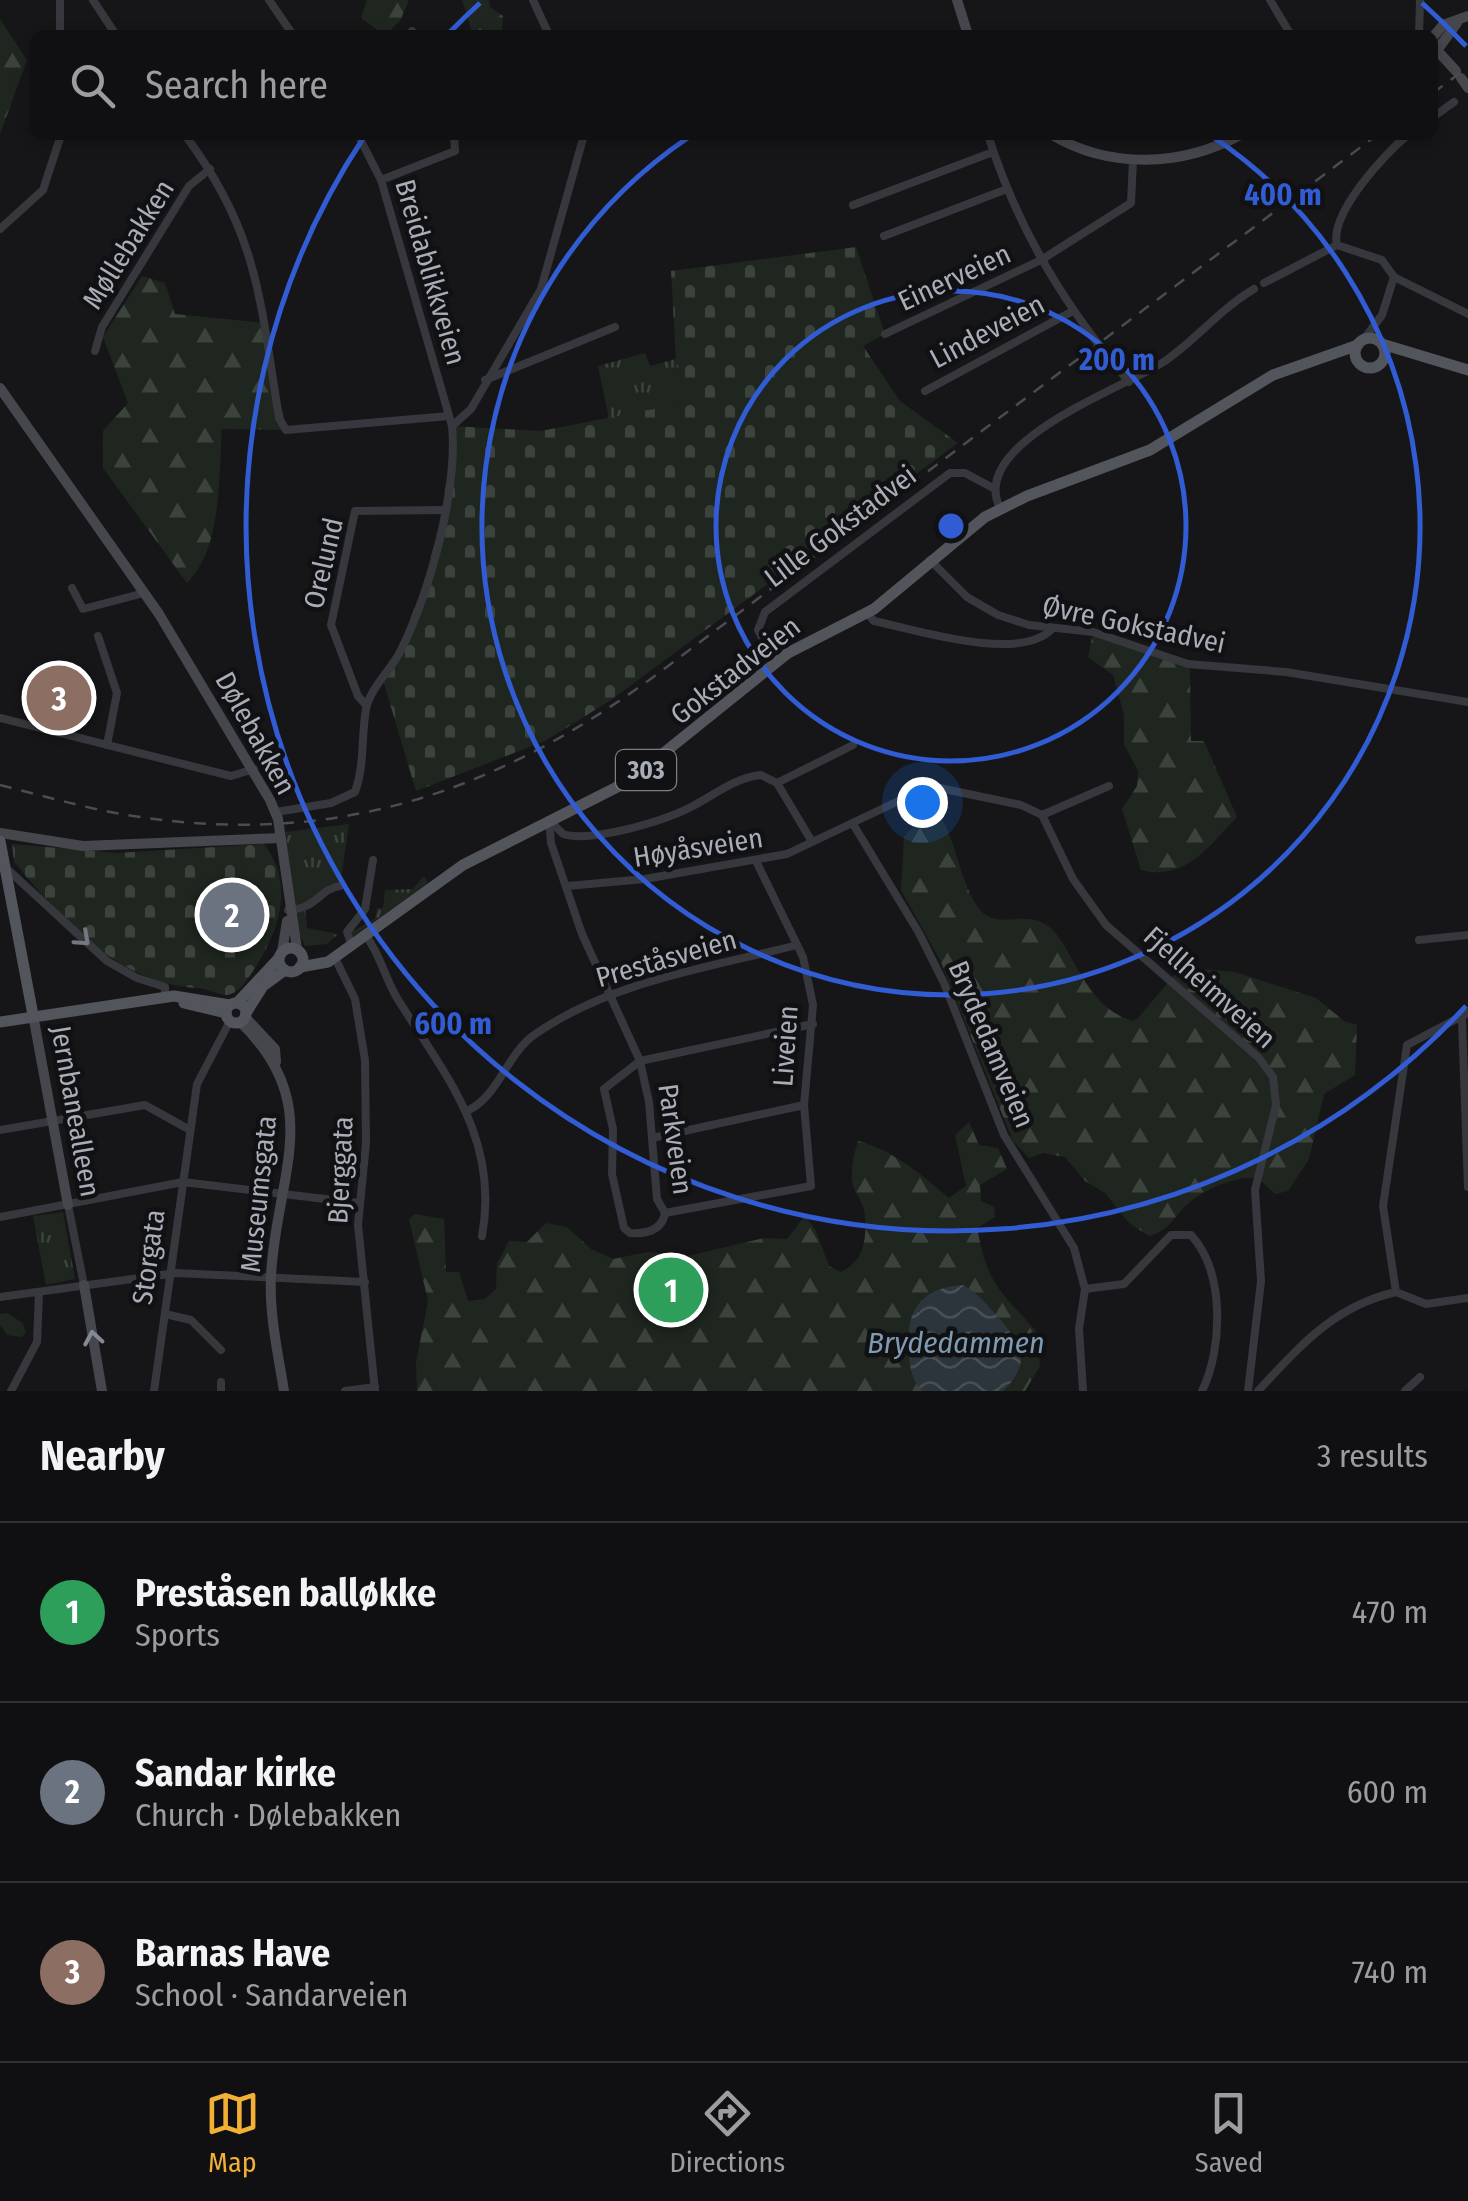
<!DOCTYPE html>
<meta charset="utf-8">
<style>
body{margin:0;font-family:"Fira Sans Condensed",sans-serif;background:#1e1e20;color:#f1f3f6}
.you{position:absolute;left:922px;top:802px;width:35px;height:35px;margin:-25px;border:8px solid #fff;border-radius:50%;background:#1a73e8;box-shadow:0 0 0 15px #1a73e833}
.badge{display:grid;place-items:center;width:65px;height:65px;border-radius:50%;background:#f2b134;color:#fff;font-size:32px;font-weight:700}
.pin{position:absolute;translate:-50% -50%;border:5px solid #fff;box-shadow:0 2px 10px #0006}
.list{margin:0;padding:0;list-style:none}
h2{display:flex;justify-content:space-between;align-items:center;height:130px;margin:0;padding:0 40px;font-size:42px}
h2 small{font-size:32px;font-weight:400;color:#9c9d9f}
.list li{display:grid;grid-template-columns:65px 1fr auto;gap:30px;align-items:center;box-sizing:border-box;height:180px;padding:0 40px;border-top:2px solid #303032}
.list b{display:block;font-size:38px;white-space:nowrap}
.list p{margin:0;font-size:32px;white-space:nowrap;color:#9c9d9f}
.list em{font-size:32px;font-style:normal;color:#9c9d9f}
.icon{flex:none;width:55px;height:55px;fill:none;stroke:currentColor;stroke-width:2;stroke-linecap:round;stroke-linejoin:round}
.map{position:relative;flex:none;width:1468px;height:1391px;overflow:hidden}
.search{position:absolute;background:#101012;box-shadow:0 5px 15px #0003;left:30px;right:30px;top:30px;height:110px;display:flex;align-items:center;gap:25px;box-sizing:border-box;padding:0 35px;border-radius:15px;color:#9c9d9f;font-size:38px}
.sheet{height:670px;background:#101012}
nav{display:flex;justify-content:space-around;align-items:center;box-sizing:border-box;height:140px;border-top:2px solid #303032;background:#101012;font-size:28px;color:#9c9d9f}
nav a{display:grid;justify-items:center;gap:5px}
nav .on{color:#f2b134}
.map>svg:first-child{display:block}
</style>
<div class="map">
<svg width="1468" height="1391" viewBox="0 0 1468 1391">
<defs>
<pattern id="grass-tufts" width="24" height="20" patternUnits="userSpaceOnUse" patternTransform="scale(2.5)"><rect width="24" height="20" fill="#1e261f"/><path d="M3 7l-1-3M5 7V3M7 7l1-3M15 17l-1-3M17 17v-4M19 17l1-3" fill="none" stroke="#3c433d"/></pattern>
<pattern id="forest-firs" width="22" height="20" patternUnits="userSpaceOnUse" patternTransform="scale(2.5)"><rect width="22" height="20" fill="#1e261f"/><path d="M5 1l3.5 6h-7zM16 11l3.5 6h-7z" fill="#3c433d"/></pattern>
<pattern id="cemetery-stones" width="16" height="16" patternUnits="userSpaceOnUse" patternTransform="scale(2.5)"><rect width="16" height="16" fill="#1e261f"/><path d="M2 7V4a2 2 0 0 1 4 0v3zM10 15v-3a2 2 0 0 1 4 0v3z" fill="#3c433d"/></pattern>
<pattern id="water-waves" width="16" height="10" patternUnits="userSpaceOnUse" patternTransform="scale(2.5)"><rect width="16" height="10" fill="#2c353c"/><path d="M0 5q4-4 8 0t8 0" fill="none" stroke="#485056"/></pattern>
</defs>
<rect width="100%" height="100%" fill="#161618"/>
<g fill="url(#grass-tufts)">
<path d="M645,353L650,366L676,359L690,402L609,419L598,366Z"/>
<path d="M349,824L340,886L305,909L307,928L338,934L327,944L305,946L297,928L285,832Z"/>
<path d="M424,876L428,883L352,937L351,932L375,919L377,908H383L385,890L413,889Z"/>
<path d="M63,1212L75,1279L46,1285L33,1216Z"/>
</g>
<g fill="url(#forest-firs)">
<path d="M367,0H409L400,21L385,35L361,18Z"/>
<path d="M462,0H489L490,7L503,16L502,35H473Z"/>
<path d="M0,19L27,60L0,134Z"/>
<path d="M142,276L165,283L175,314L265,323L286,430L222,429C218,477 223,547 187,583L103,468V431L128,403L103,337Z"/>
<path d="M1093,632L1190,669L1191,741H1204L1237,817C1211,844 1185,882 1141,870L1122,809L1137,786L1138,771L1124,744V715L1113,675L1088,657Z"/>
<path d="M928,803C954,821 957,876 977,906C994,931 1019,912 1041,922C1073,935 1078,1005 1133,1021L1139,1017L1181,967L1235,972L1316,998L1344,1021L1357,1025L1355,1075L1324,1094L1309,1159L1288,1191L1275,1194L1258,1178C1235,1176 1209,1188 1191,1201C1174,1214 1171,1231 1149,1236L1129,1223L1105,1193L1085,1181L1065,1157L1043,1153L1029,1158L1013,1141L940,960L901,890L904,837L918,821L921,806Z"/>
<path d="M969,1122L979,1145L998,1148L1007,1169L980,1185L981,1201L994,1207L995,1217L977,1228C989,1288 999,1289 1037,1332L1040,1366L1025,1391H417L416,1363L428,1301L409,1219L415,1214L444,1219L446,1272H459L468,1301L485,1299L496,1289L497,1264L509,1241L527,1242L546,1223L567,1227L591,1249L613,1259L648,1252L688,1256L764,1238L787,1239L805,1216L815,1229L829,1266L841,1272C865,1262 868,1234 864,1210C862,1200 853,1191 852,1180C851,1166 854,1154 858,1141C893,1150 922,1175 949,1198L966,1186L955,1135Z"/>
</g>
<g fill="url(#cemetery-stones)">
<path d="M856,247L885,334L863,346L900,401L958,443L611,700L545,741L416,791L383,680C427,590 444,525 452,426L541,431L689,402L676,359L671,271Z"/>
<path d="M12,844L117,853L264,844C296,886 278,933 253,971C246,982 238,993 228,995C220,996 206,988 198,988C118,984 62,919 14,862Z"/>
</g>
<g fill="#1e261f">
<path d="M670,1272L687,1282L671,1308L654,1298Z"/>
<path d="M7,1313L23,1323L26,1333L21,1337L7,1335L0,1325V1314Z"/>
</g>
<path fill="url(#water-waves)" d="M963,1285C978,1293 987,1305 998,1317C1021,1344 1033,1362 1003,1391H922C912,1381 910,1368 909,1354C905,1312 919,1288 963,1285Z"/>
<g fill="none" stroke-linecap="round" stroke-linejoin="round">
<g stroke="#37383d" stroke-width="8">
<path d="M60,0V35"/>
<path d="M93,0L116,35"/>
<path d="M269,0L293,35"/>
<path d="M533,0L549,35"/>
<path d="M1270,0L1291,35"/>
<path d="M412,31L414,35"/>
<path d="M1419,35L1420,0"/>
<path d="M1433,117L1454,102"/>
<path d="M185,135C259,234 260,301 279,418L286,430L449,416"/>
<path d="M988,135C1018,230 1065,307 1129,382"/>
<path d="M381,180L455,151L454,135"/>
<path d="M853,205L993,152"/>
<path d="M0,229L43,190L61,135"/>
<path d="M884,236L1007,189"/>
<path d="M1337,245L1382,260L1394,277L1382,315L1364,339"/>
<path d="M1337,245C1329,214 1385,153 1408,135"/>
<path d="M1394,277L1468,314"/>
<path d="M1264,283L1337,245"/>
<path d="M885,334L1041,260L1131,203L1133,160"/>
<path d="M95,351L102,327L189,186L210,169"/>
<path d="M485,380L615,327"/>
<path d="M925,391L1071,312"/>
<path d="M452,426L471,409L541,289L584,135"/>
<path d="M1000,508C967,442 1125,388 1165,361C1197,339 1220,309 1254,289"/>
<path d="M930,560L967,597L998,615L1029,625L1093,632L1188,664L1286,672L1468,702"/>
<path d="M72,588L83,609L144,593"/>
<path d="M867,613L874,621C916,630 1019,663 1052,629"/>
<path d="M98,636L117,693L107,745"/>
<path d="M775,664L758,630L765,612L950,473H965L995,489"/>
<path d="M366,705L358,696L331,625L355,511L445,510"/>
<path d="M0,718L231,776L254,769"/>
<path d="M777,783L853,745"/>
<path d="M276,812L331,803L355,792C365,764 361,737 366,709C370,688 392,669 401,650C430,592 458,490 452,426L381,180L358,135"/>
<path d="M1042,815L1073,879L1106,925L1259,1058L1273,1077L1276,1105L1255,1190L1261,1281L1248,1391"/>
<path d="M1042,815L1109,786"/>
<path d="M549,820L551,843L582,934L640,1061L649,1102L657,1199L665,1213L811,1186L804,1105L813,1005L803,957L756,861"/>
<path d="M549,820L563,834C591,843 664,821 691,807C713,796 736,777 761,775L777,783L811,840"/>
<path d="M853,824L919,933L944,983L1004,1135L1074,1248L1085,1289L1079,1329L1083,1391"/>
<path d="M6,868L107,961L137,978L165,987V999"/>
<path d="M567,886L645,879L787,854L930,786L1021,805L1042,815"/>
<path d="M288,910C317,909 319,889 340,886"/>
<path d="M366,936C380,954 385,978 397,998C445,1075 500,1138 482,1236"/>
<path d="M1419,940L1468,935"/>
<path d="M352,946L347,932L365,909L373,860"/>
<path d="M334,956L355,999L365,1060L366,1143L358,1225L375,1391"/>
<path d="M1468,1013L1407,1045L1383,1206L1396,1292L1426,1304L1468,1298"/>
<path d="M1462,1020L1468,1187"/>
<path d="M469,1110C499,1095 507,1054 534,1035C611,981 708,968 797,945"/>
<path d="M0,1130L145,1105L190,1130"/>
<path d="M652,1138L804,1105"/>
<path d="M68,1205L84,1285"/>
<path d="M665,1213C662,1231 646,1234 630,1233L624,1228L612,1174L613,1129L604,1089L640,1061L813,1024"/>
<path d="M0,1217L183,1182L359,1203"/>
<path d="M1085,1289L1124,1284L1171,1235H1191C1225,1272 1223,1348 1202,1391"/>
<path d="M0,1297L176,1273L365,1282"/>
<path d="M165,1314L191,1320L221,1350"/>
<path d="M221,1382V1391"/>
<path d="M11,1391L37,1342L39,1292"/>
<path d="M154,1391L197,1084L230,1021"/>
<path d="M345,1391L375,1387"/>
<path d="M1258,1391C1300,1346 1334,1306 1396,1292"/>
<path d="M1405,1391L1420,1377"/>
</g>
<g stroke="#45474d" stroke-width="10">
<path d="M957,0L968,35"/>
<path d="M1433,37L1443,25L1468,16"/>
<path d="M1433,46L1456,71"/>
<path d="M1438,49L1457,23"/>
<path d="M1461,78L1468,88"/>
<path d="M1052,135C1110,169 1181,167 1240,135"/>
<path d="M0,388L159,614L270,800L278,819L297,949"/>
<path d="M0,833L83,846L280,838"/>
<path d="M282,952L287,921"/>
<path d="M33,1015L68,1205"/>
<path d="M245,1017L275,1049L276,1062"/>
<path d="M240,1022C327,1105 276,1175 271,1276C269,1314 278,1353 284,1391"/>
<path d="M84,1285L102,1391"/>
</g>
<g stroke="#53555c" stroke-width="11">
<circle cx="1370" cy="353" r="15"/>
<path d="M1382,344L1468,370"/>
<path d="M0,841L33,1015"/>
<circle cx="291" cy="960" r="12"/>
<path d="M300,967L328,962L463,865L629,781L788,653L874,609L985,517L1027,496L1150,450L1273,375L1358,345"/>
<path d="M184,1003L226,1013"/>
<path d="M237,1003L279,958"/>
<circle cx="236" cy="1013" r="10"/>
<path d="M246,1013L263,986L285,970"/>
<path d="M0,1022L174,996L230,1005"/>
</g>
<g stroke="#4a4c52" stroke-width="2.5" stroke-dasharray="12 10" stroke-linecap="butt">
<path d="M1433,93L1468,67"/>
<path d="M0,785C44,796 88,809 133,816C333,847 492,794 652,678L1377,135"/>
</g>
</g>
<defs><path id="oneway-chevron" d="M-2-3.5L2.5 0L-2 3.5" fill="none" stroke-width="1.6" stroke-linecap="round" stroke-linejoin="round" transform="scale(2.5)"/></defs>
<use stroke="#757881" href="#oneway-chevron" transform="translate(83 939) rotate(42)"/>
<use stroke="#858993" href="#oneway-chevron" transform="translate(93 1338) rotate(-100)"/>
<g fill="none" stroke="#325cd3" stroke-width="5">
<circle cx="951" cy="526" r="235"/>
<path d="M1213 137A469 469 0 1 1 689 137"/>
<path d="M1466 1006A704 704 0 0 1 364 137M449 33A704 704 0 0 1 480 3M1422 3A704 704 0 0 1 1466 46"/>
</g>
<g text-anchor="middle" stroke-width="9" stroke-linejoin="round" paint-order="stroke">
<rect fill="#111113" stroke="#7b7e86" stroke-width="2.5" x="616" y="750" width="60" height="40" rx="8"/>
<g font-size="25" font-weight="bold" fill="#a8adb8">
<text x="646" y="779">303</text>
</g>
<g font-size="28" fill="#a8adb8" stroke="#111113">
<text transform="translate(128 244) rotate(-58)" y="10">Møllebakken</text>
<text transform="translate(431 272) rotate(74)" y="10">Breidablikkveien</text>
<text transform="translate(954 277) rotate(-25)" y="10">Einerveien</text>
<text transform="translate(987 331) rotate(-28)" y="10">Lindeveien</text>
<text transform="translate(840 526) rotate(-37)" y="10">Lille Gokstadvei</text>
<text transform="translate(323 563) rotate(-77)" y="10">Orelund</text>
<text transform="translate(1134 624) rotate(12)" y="10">Øvre Gokstadvei</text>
<text transform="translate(735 670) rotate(-38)" y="10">Gokstadveien</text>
<text transform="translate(256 733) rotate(61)" y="10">Dølebakken</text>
<text transform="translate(698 847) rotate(-9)" y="10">Høyåsveien</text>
<text transform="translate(666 958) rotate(-16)" y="10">Preståsveien</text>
<text transform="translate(1210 987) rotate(42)" y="10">Fjellheimveien</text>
<text transform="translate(992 1044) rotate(67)" y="10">Brydedamveien</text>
<text transform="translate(785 1046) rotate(-86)" y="10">Liveien</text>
<text transform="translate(76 1111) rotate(80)" y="10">Jernbanealleen</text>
<text transform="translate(676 1139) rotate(82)" y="10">Parkveien</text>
<text transform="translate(340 1170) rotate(-87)" y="10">Bjerggata</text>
<text transform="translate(258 1194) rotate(-84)" y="10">Museumsgata</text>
<text transform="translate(148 1257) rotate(-82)" y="10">Storgata</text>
</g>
<g font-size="30" font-style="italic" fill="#7f9bb3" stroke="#111113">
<text x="956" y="1353">Brydedammen</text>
</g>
</g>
<circle cx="951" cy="526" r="15" fill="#325cd3" stroke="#111113" stroke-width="5"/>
<g font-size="30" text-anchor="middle" font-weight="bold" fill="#325cd3" stroke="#111113" stroke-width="9" stroke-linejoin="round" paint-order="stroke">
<text x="1283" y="205">400 m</text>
<text x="1117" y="370">200 m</text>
<text x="453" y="1034">600 m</text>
</g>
</svg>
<div class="you"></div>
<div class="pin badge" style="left:671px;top:1290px;background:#2e9e5b">1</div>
<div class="pin badge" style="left:232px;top:915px;background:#6b7280">2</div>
<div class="pin badge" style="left:59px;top:698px;background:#8d6e63">3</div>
<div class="search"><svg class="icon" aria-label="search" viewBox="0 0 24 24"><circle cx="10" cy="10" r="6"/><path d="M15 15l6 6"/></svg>Search here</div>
</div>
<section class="sheet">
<h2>Nearby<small>3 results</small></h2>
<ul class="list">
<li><span class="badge" style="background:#2e9e5b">1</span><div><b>Preståsen balløkke</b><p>Sports</p></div><em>470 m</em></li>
<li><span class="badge" style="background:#6b7280">2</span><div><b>Sandar kirke</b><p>Church · Dølebakken</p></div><em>600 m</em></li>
<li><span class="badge" style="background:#8d6e63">3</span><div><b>Barnas Have</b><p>School · Sandarveien</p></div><em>740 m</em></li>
</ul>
</section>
<nav>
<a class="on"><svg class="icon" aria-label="map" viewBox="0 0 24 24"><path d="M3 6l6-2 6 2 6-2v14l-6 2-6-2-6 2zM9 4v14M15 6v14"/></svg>Map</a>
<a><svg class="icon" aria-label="directions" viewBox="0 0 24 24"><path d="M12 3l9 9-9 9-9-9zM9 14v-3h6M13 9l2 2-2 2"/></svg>Directions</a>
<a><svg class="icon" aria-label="saved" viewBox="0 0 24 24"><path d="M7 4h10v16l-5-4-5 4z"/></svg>Saved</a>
</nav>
